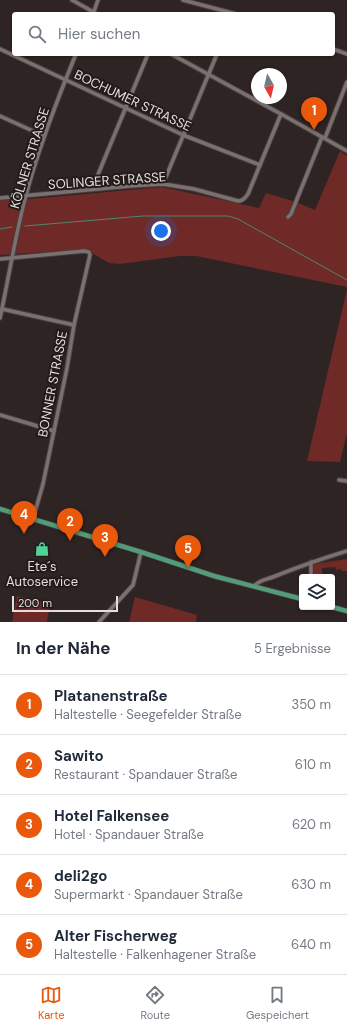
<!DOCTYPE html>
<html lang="de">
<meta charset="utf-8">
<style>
body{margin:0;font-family:"DM Sans",sans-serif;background:#f6f6f7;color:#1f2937}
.controls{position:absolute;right:12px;bottom:12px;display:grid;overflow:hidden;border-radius:4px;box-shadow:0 1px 3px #0004}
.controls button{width:36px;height:36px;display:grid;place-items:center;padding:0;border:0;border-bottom:1px solid #e0e1e3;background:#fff;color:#1f2937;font:20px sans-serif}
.compass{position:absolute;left:251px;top:68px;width:36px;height:36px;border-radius:50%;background:#fff;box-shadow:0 1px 3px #0004;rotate:172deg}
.scale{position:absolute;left:12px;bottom:10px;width:106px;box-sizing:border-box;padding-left:4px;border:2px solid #e4dedd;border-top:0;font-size:11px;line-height:14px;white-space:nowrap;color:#e4dedd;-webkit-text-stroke:3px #231b1a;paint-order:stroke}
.you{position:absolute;left:161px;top:231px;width:14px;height:14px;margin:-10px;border:3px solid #fff;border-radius:50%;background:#1a73e8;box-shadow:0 0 0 6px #1a73e833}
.badge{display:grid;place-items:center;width:26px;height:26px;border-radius:50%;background:#ea580c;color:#fff;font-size:13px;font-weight:700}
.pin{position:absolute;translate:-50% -33px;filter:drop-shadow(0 1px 2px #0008)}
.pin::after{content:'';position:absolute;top:21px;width:14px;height:12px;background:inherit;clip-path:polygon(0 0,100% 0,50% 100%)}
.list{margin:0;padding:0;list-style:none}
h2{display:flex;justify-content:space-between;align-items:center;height:52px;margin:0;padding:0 16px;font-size:17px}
h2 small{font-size:13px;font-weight:400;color:#747a83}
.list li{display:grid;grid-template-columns:26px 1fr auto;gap:12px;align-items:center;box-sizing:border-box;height:60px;padding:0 16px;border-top:1px solid #e0e1e3}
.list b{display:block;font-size:15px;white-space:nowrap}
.list p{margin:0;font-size:13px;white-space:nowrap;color:#747a83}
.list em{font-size:13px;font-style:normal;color:#747a83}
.icon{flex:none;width:22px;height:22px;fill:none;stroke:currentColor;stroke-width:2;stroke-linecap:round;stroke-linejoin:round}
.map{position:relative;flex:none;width:347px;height:622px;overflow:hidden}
.search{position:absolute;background:#fff;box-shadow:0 1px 3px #0004;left:12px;right:12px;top:12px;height:44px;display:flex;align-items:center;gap:10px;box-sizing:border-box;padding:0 14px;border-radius:4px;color:#747a83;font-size:15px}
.sheet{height:352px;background:#fff}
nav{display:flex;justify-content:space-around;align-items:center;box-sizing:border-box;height:56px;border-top:1px solid #e0e1e3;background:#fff;font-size:11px;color:#747a83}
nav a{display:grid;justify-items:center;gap:2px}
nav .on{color:#ea580c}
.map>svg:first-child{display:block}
</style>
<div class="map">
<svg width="347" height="622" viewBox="0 0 347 622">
<rect width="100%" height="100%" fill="#2d2423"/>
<g fill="#6f2927">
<path d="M340,151L347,156V287L196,256H180L120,264L109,263L92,253L91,249L0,255V200L31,199L162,187L259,208L266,193L296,202L315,210Z"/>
<path d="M347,289V433L340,462L307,461Z"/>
<path d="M347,559V571H342L341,569L336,570L335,567L322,568V577H314V564Z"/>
<path d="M17,596L50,604L47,622H12Z"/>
<path d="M135,597L197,615L196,622H129Z"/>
</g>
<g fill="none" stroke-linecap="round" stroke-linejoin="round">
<g stroke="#4f866e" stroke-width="1">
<path d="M25,226L143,216H228L238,219L347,280"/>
<path d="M0,229L12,227"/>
</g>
<defs>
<g id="minor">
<path d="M72,0L97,14"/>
<path d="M183,0L236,14"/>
<path d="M93,14L98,0"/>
<path d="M0,49L183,135L260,165"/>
<path d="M333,49L347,54"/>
<path d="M171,54L281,114L347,151"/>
<path d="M0,116L44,136"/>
<path d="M325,138L347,82"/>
<path d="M163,184L217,54"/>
<path d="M92,189L148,54"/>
<path d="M0,198L130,186L163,184L194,189L238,201C243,201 245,198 248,194L281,114"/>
<path d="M288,217L291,214L322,137"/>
<path d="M0,259L84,251L89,252L90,255L74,325L67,368L43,484L33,519"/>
<path d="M2,309L74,325"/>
<path d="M0,318C9,277 15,236 26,195C39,147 57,100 76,54"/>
<path d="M0,415L54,431"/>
<path d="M339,480L347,481"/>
<path d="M311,562V577"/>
<path d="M254,586C260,580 265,580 273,577C298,567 321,559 347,551"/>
<path d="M99,622L133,585L141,552"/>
</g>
<g id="major">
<path d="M0,509L141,552L214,576L302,599"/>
<path d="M332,607L347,611"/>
</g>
</defs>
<use href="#minor" stroke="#473f3f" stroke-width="5.5"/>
<use href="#major" stroke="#473f3f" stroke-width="6"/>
<use href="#minor" stroke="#7b706f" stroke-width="3.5"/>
<use href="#major" stroke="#529c7a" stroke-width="4.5"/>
</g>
<defs>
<symbol id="shop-bare" viewBox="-9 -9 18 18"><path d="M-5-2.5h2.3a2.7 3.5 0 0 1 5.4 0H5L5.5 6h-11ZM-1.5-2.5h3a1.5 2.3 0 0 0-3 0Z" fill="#50d398" stroke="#231b1a" stroke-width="2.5" paint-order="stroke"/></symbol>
</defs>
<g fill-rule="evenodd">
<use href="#shop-bare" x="32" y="539" width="20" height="20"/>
</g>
<g text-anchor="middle" stroke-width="4" stroke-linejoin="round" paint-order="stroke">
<g font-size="13" fill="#e4dedd" stroke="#231b1a">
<text transform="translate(133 100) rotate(25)" y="5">BOCHUMER STRASSE</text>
<text transform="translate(29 158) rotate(-73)" y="5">KÖLNER STRASSE</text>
<text transform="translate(107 180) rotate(-4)" y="5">SOLINGER STRASSE</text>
<text transform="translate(52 384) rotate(-79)" y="5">BONNER STRASSE</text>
</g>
<g font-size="13" fill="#e4dedd" stroke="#231b1a">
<text x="42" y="571">Ete´s<tspan x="42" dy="15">Autoservice</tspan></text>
</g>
</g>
</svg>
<div class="controls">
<button><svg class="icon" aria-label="layers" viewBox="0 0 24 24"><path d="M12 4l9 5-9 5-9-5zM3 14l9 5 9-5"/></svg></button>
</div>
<svg class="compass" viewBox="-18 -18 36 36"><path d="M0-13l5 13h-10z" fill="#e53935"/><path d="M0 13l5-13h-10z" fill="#747a83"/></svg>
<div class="scale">200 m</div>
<div class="you"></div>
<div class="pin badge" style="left:314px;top:130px">1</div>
<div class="pin badge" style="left:70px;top:541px">2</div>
<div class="pin badge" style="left:105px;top:557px">3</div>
<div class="pin badge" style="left:24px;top:534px">4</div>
<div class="pin badge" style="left:188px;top:568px">5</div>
<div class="search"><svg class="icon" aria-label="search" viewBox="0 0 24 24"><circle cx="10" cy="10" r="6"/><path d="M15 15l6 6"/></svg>Hier suchen</div>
</div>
<section class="sheet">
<h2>In der Nähe<small>5 Ergebnisse</small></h2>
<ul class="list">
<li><span class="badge">1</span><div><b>Platanenstraße</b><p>Haltestelle · Seegefelder Straße</p></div><em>350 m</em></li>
<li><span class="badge">2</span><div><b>Sawito</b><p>Restaurant · Spandauer Straße</p></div><em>610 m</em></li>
<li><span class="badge">3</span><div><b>Hotel Falkensee</b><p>Hotel · Spandauer Straße</p></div><em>620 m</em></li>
<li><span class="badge">4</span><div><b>deli2go</b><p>Supermarkt · Spandauer Straße</p></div><em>630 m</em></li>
<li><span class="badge">5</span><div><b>Alter Fischerweg</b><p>Haltestelle · Falkenhagener Straße</p></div><em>640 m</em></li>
</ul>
</section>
<nav>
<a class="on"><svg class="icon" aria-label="map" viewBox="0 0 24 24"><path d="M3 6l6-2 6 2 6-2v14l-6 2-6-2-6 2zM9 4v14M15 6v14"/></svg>Karte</a>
<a><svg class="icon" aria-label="directions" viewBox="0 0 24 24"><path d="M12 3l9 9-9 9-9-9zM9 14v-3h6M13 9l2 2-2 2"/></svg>Route</a>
<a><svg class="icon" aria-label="saved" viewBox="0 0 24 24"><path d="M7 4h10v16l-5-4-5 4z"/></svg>Gespeichert</a>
</nav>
